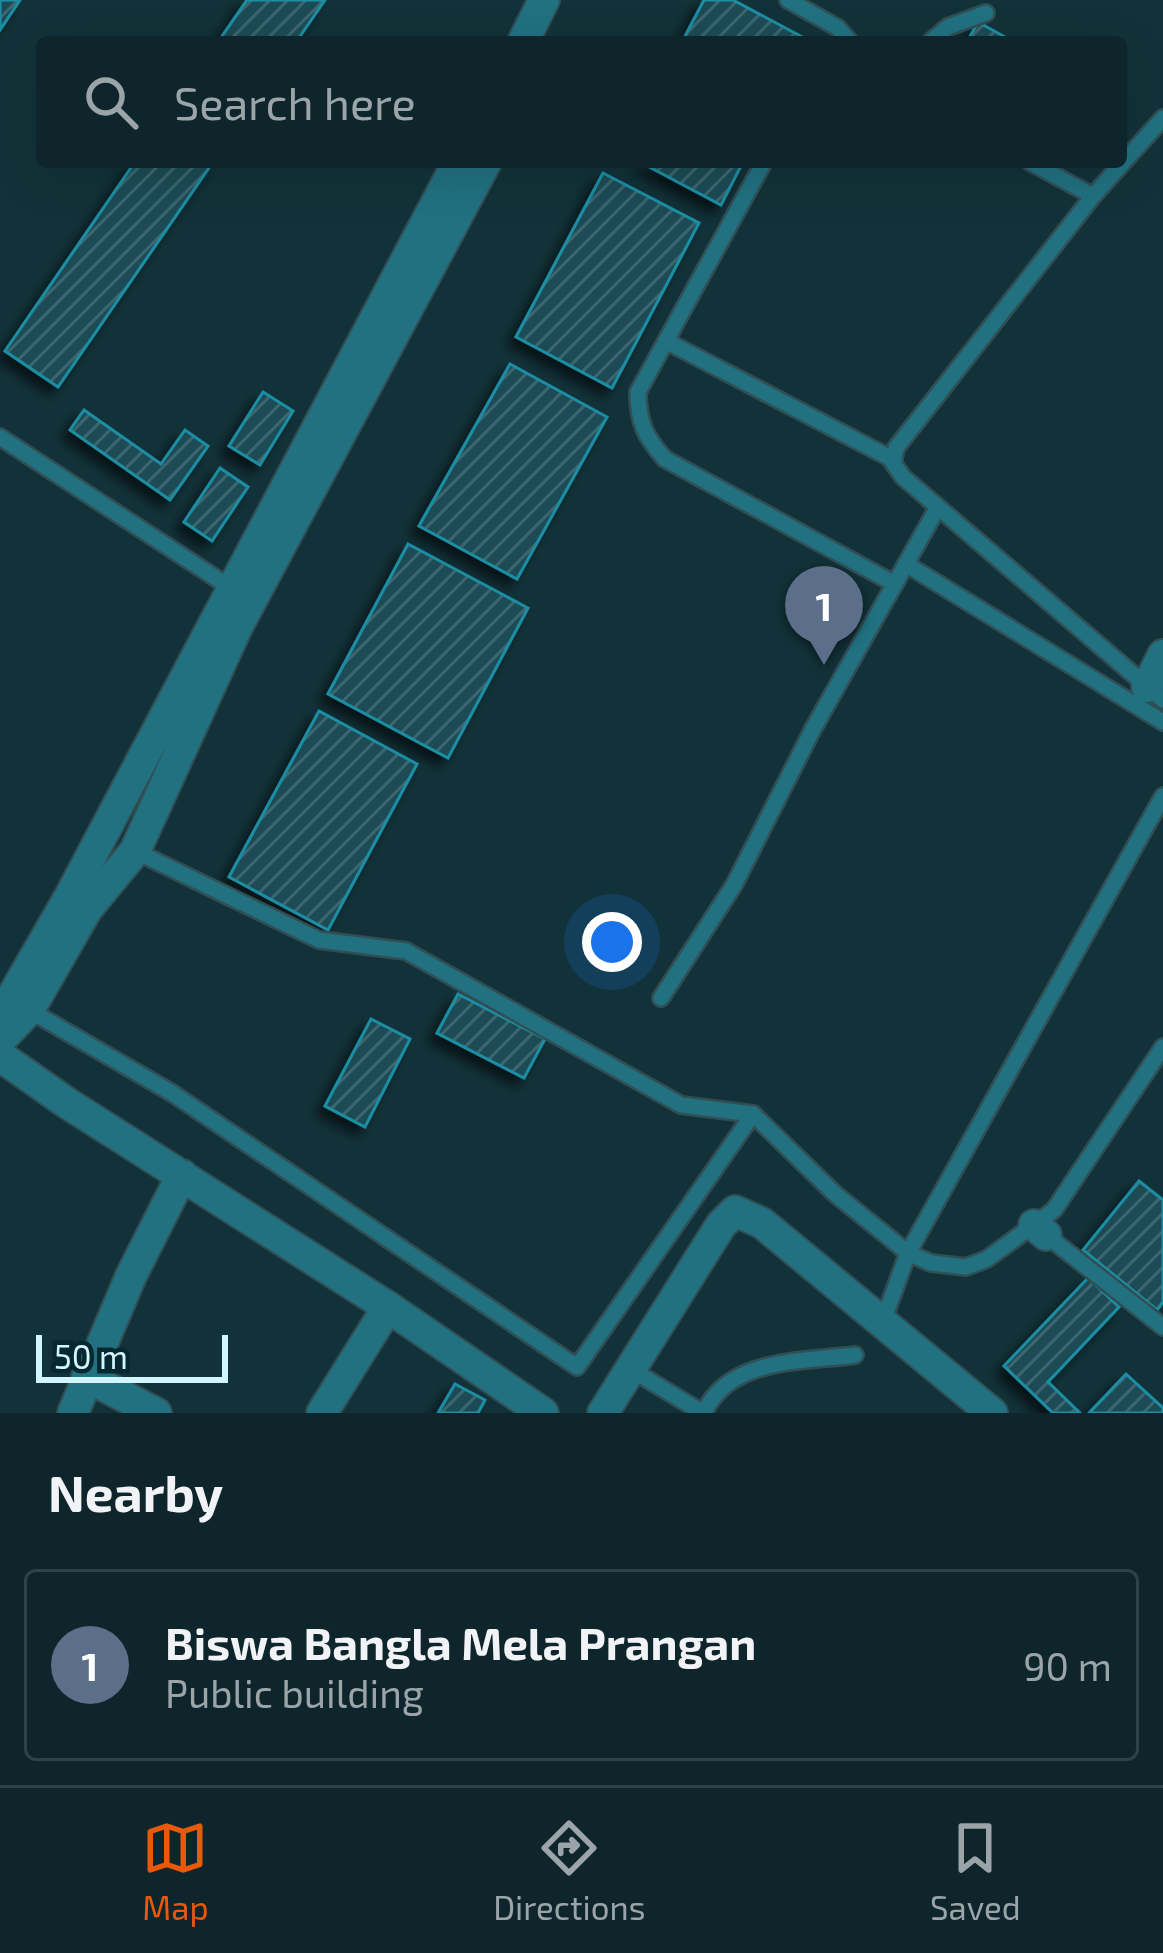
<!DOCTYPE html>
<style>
body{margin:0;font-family:"Exo 2",sans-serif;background:#1c3237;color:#f1f3f6}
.scale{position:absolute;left:36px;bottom:30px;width:192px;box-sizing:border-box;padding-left:12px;border:6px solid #d1f6fe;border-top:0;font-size:33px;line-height:42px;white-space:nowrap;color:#d1f6fe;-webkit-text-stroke:9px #06282e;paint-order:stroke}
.you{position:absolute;left:612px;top:942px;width:42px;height:42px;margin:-30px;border:9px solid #fff;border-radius:50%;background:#1a73e8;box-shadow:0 0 0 18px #1a73e833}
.badge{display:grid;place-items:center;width:78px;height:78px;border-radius:50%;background:#ea580c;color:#fff;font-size:39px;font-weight:700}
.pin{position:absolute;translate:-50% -99px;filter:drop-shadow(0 3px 6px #0008)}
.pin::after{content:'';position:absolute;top:63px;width:42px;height:36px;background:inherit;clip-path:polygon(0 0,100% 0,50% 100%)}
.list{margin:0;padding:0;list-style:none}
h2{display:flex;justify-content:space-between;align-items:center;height:156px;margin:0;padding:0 48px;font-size:51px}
h2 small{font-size:39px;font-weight:400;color:#9ba5a9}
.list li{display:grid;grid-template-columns:78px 1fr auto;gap:36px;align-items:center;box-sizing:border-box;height:192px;margin:0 24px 24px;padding:0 24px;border:3px solid #2e4347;border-radius:12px}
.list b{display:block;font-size:45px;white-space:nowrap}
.list p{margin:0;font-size:39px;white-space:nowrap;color:#9ba5a9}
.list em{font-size:39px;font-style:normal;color:#9ba5a9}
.icon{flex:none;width:66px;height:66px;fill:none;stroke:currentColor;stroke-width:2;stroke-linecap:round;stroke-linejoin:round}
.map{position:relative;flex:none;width:1163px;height:1413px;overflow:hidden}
.search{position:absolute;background:#0e262b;box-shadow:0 12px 48px #0002;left:36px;right:36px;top:36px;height:132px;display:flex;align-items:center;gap:30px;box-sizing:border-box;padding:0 42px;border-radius:12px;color:#9ba5a9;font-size:45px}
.sheet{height:372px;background:#0e262b}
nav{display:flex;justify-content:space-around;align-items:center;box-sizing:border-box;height:168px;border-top:3px solid #2e4347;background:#0e262b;font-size:33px;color:#9ba5a9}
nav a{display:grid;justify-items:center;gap:6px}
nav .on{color:#ea580c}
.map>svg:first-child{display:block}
</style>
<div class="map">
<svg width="1163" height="1413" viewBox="0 0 1163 1413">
<defs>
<pattern id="building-hatch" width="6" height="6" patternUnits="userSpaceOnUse" patternTransform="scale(3)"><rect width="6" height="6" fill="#1c4c56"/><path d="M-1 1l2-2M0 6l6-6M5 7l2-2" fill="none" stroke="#3c666f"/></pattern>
<filter id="shadow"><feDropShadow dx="-8" dy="8" stdDeviation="6" flood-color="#0009"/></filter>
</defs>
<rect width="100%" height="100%" fill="#123239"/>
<g fill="url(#building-hatch)" stroke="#1e8ea3" stroke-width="3" filter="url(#shadow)">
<path d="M0,0H20L0,30Z"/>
<path d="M247,0H325L296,42H218Z"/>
<path d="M704,0H733L808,40L682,42Z"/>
<path d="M978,22L1014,42H967Z"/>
<path d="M135,162H213L58,387L5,351Z"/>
<path d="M640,162H743L721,205Z"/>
<path d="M603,173L699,223L612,388L516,337Z"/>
<path d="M510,364L607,417L517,579L419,526Z"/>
<path d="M263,392L293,411L260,465L229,446Z"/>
<path d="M84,410L161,464L185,430L208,446L170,500L70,430Z"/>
<path d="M220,468L248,487L212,541L184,522Z"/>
<path d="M408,544L528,608L448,758L328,694Z"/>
<path d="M319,711L417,764L328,930L229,877Z"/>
<path d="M458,994L545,1039L524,1078L437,1033Z"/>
<path d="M371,1019L410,1039L365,1127L325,1106Z"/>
<path d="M1139,1181L1163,1200V1302L1157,1310L1083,1250Z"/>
<path d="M1088,1278L1119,1307L1048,1382L1080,1413H1053L1004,1366Z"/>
<path d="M1126,1374L1163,1408V1413H1089Z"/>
<path d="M455,1384L485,1400L478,1413H438Z"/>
</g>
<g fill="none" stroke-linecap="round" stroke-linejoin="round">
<defs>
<g id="service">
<path d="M788,0L838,28L850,42"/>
<path d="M930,42L948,27L986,13"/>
<path d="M1163,118L1093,196L896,448L893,463L903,477L1163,700"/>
<path d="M764,162L638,392C638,422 645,437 665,459L895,584"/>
<path d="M1030,162L1093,196"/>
<path d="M666,341L894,460"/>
<path d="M0,437L231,588"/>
<path d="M906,564L1163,722"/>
<path d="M135,851L319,940L406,951L681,1105L753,1114"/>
<path d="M661,998L734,885L813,729L938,507"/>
<path d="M29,1010L172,1093L577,1367L753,1114L834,1193L908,1253L931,1263L966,1267L987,1259L1054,1210L1163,1047"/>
<path d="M1046,1235L1163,1327"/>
<path d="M883,1321L908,1253L1163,796"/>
<path d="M632,1370L703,1413"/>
<path d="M704,1413C729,1357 803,1362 855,1355"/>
</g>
<g id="minor">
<path d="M523,42L544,0"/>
<path d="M1147,687L1163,655"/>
<path d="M0,1010L12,997L69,898L458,162"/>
<path d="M0,1040L29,1010L87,909L135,851L237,627L486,162"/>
<path d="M0,1056L67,1103L388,1307L543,1413"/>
<path d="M1034,1225L1046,1235"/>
<path d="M87,1377L156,1413"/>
<path d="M73,1413L131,1276L182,1175"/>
<path d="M322,1413L388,1307"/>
<path d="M603,1413L721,1225L735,1211L762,1223L992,1413"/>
</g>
</defs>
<use href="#service" stroke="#324e55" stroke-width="20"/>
<use href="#minor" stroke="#324e55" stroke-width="34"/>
<use href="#service" stroke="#217181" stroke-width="15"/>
<use href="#minor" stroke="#217181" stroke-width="30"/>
</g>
</svg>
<div class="scale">50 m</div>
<div class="you"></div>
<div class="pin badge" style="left:824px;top:665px;background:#5c6f8a">1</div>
<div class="search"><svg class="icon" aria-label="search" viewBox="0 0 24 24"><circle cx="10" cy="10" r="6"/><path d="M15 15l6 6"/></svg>Search here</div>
</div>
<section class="sheet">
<h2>Nearby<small></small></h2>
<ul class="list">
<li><span class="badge" style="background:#5c6f8a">1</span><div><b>Biswa Bangla Mela Prangan</b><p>Public building</p></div><em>90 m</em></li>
</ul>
</section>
<nav>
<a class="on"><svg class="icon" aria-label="map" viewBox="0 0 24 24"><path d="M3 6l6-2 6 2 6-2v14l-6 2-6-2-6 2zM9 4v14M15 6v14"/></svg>Map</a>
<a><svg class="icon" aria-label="directions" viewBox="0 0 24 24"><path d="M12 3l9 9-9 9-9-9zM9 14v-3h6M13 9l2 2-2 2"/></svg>Directions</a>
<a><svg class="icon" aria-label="saved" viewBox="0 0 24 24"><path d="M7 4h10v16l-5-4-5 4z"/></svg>Saved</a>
</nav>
